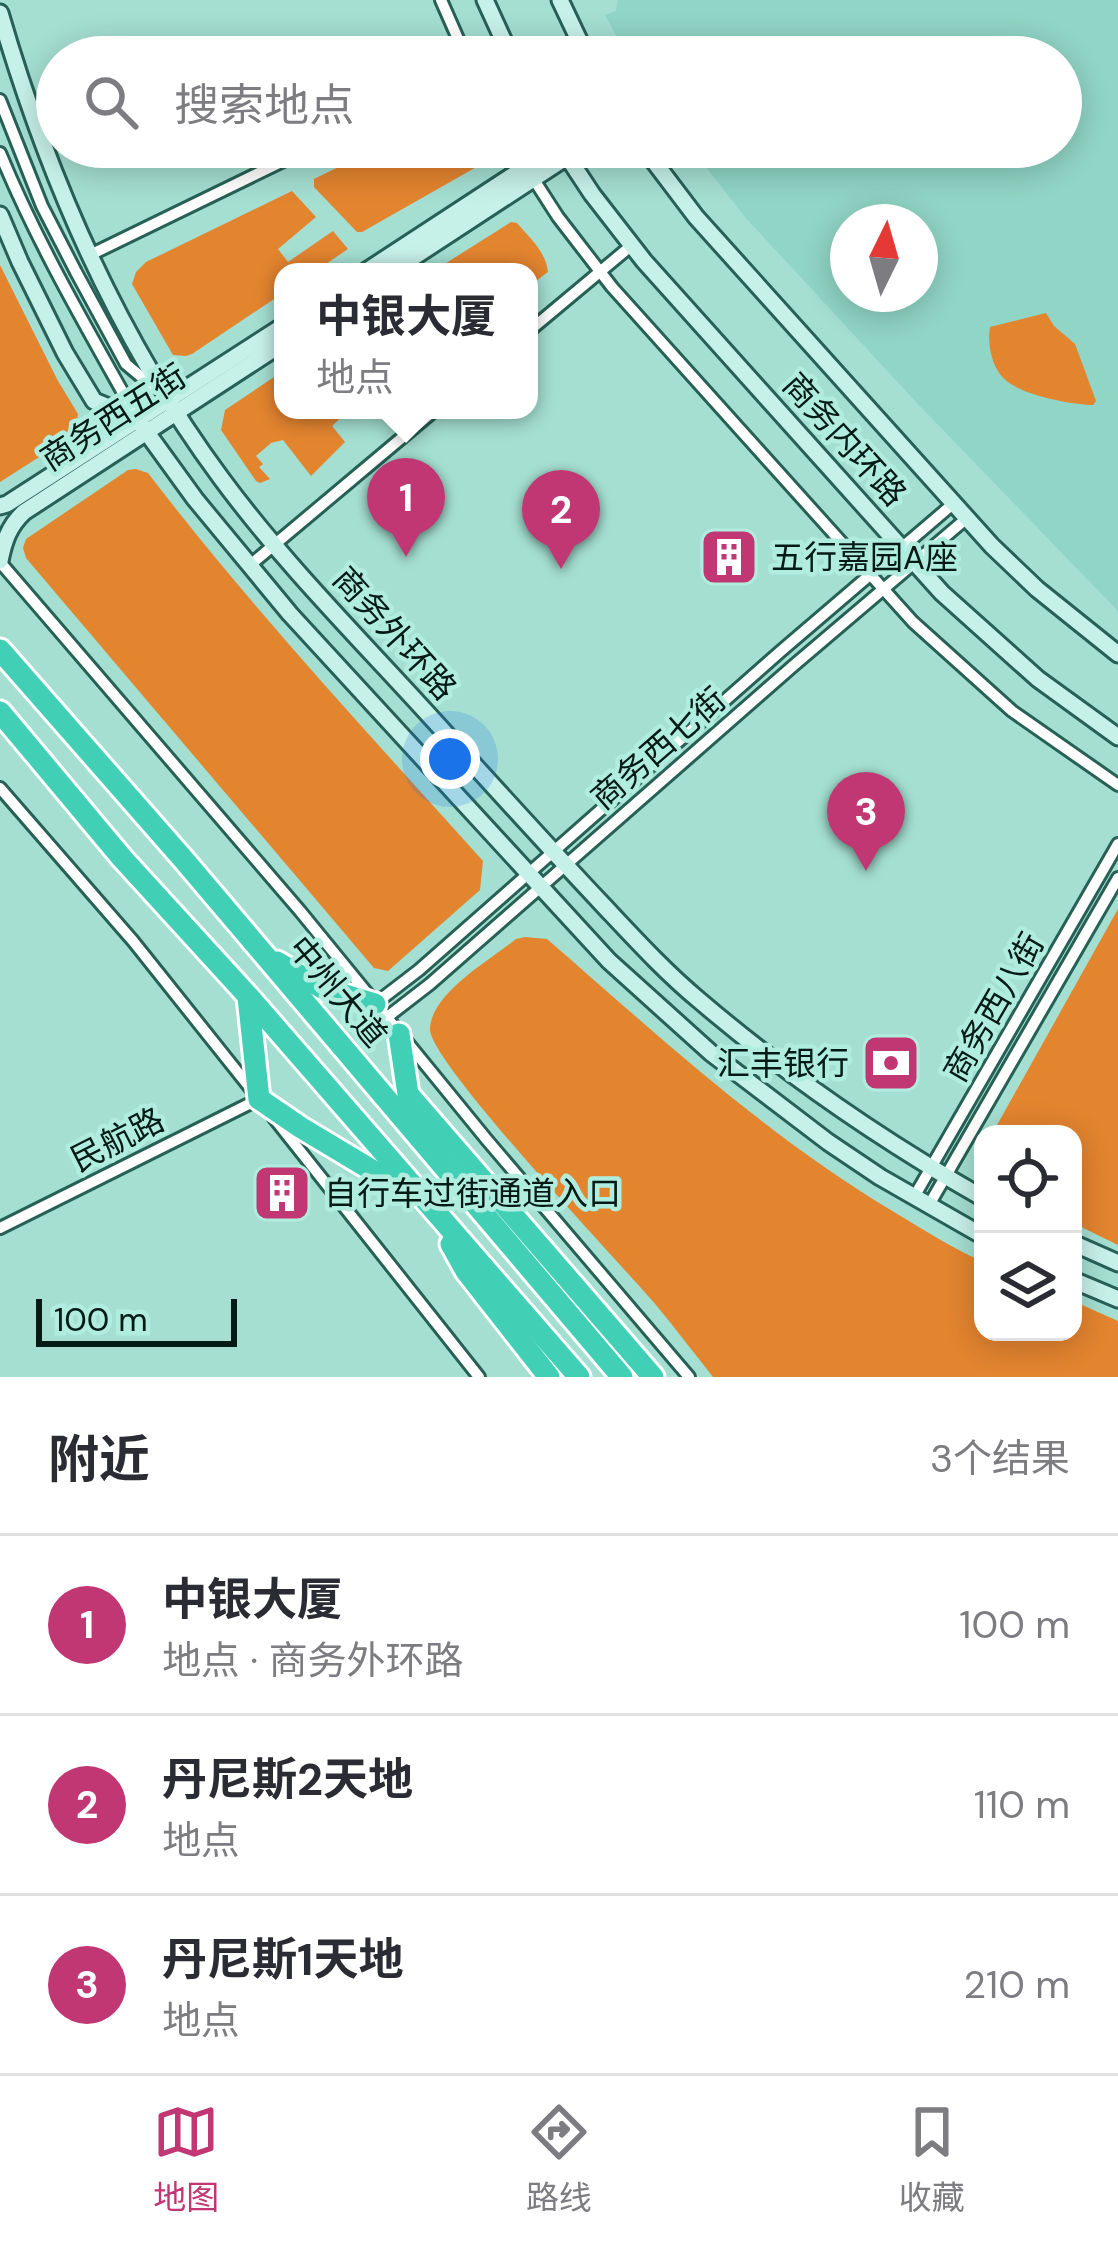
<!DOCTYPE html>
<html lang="zh">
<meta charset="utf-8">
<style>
body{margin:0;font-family:"DM Sans","Noto Sans SC",sans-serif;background:#f2f2f3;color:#2b2b33}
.controls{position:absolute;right:36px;bottom:36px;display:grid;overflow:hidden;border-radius:24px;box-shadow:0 6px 30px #0003}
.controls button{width:108px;height:108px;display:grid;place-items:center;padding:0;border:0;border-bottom:3px solid #e1e1e2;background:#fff;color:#2b2b33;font:60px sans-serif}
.compass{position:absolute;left:830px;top:204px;width:108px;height:108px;border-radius:50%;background:#fff;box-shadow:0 6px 30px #0003;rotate:5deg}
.scale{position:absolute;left:36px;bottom:30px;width:201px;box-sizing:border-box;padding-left:12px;border:6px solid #031a15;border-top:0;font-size:33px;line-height:42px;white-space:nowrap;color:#031a15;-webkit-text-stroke:9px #b1edde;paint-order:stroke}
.you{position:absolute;left:450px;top:759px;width:42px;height:42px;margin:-30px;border:9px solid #fff;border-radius:50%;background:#1a73e8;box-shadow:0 0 0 18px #1a73e833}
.badge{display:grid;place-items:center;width:78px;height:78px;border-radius:50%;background:#c03774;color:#fff;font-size:39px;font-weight:700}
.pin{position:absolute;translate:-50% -99px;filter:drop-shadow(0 3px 6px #0008)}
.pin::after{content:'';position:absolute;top:63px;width:42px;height:36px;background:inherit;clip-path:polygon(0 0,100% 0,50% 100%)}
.popup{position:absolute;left:274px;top:263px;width:264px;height:156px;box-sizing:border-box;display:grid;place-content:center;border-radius:24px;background:#fff;filter:drop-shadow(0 3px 9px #0005);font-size:39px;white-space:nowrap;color:#7c7c81}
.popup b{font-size:45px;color:#2b2b33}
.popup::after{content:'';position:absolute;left:50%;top:100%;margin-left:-24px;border:24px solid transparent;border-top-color:#fff}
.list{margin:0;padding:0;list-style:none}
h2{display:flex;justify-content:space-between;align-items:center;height:156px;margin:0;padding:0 48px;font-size:51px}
h2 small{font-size:39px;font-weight:400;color:#7c7c81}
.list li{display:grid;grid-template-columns:78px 1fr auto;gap:36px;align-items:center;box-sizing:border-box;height:180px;padding:0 48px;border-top:3px solid #e1e1e2}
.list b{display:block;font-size:45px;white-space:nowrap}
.list p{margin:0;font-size:39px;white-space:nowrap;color:#7c7c81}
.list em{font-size:39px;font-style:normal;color:#7c7c81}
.icon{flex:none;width:66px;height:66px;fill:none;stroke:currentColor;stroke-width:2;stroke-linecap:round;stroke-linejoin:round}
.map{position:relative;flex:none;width:1118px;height:1377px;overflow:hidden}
.search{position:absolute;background:#fff;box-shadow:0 6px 30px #0003;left:36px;right:36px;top:36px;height:132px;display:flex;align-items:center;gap:30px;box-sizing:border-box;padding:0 42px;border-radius:66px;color:#7c7c81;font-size:45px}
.sheet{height:696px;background:#fff}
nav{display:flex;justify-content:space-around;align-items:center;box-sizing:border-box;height:168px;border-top:3px solid #e1e1e2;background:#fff;font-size:33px;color:#7c7c81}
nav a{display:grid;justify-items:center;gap:6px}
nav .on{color:#c03774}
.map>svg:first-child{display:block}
</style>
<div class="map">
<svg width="1118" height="1377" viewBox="0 0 1118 1377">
<rect width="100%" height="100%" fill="#a4dfd1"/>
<path fill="#90d5c5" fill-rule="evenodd" d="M618,0H1118V611L916,402L745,217L690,147H1061V57H628L605,15L616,11ZM848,222H920V294H848Z"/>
<g fill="#e3842f">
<path d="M379,147H471L480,165L362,232H357L314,187V179Z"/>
<path d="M292,191L316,217L278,249L288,262L333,231L348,249L314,272H283V293L192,354L186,356L173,355L132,284L136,272L146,262Z"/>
<path d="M511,222L517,223C530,238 546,252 548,272L529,286V272H432Z"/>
<path d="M0,265L58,381L78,414L75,433L69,438L0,482Z"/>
<path d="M1046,313L1054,326L1075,344L1096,401L1093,405C1070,404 1027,396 1008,382C992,371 987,344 990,327Z"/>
<path d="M283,371V410H349L332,426L345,442L311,476L283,440L271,443L256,456L263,464L259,467L270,479L260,483L256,481L221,430L225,410Z"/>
<path d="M136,469L148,473C252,609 369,734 483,861L480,890L388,971L374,968L26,558L23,548L26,539L128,470Z"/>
<path d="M1118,909V1245L1073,1223V1134H992Z"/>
<path d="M525,937L547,939C660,1037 765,1135 894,1212C924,1230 952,1248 983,1262V1332H1073V1301L1118,1321V1377H713C694,1353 675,1328 656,1305C622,1265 429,1062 430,1029C431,993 490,960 516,939Z"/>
</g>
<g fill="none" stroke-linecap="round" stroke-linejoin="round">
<defs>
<g id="street">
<path d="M441,0L466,57"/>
<path d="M0,100L42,206L76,272L126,364L157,390"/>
<path d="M513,147L558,217L612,287L913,622L1012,711L1118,785"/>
<path d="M0,153C38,245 88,330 136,416"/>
<path d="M90,255L312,147"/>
<path d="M529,331L632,245"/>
<path d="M0,562L300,911L487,1140L689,1377"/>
<path d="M249,566L435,410"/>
<path d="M0,788L133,941L255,1094"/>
<path d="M376,1003L419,970L781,651L954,503"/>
<path d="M386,1018L430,984L793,666L967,518"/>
<path d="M274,1118L479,1377"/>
<path d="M914,1197L1118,844"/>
<path d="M929,1205L1118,878"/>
<path d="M0,1228L259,1099"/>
</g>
<g id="secondary">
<path d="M485,0L511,57"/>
<path d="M560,0L587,57"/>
<path d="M0,13C48,178 118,339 221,478C291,573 377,656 455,744C504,798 553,852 603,905C634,938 665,972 700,1001C788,1076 883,1141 983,1198"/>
<path d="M561,147L592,194L644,261L942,593L1038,679L1118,737"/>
<path d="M643,147L696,217L992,546L1037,589L1118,654"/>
<path d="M0,215L20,262L65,353L94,401L137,419L195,499L290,614L609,961L711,1053L828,1142L880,1177L983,1236"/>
<path d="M365,272L556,147"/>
<path d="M391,272L582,147"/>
<path d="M0,506L7,504L283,326"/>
<path d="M0,561C4,541 9,526 24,512L283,343"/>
<path d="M1073,1243L1118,1263"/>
<path d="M1073,1280L1118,1299"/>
</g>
<g id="highway">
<path d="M0,650L184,860L622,1377"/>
<path d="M0,712L122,858L248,996L579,1377"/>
<path d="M277,962L322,988L375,1004"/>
<path d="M248,997L259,1099L300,1127L410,1193"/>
<path d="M399,1034L408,1094L653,1377"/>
<path d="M451,1244L466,1271L549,1377"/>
</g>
</defs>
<use href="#street" stroke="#276155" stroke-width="16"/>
<use href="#secondary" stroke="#276155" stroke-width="21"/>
<use href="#highway" stroke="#fff" stroke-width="27"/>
<use href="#street" stroke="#fff" stroke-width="10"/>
<use href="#secondary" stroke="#c6f1e9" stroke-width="15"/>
<use href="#highway" stroke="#41d0b6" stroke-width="21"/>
</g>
<defs>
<symbol id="building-square" viewBox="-11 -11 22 22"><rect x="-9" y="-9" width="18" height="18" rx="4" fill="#c03774" stroke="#b1edde"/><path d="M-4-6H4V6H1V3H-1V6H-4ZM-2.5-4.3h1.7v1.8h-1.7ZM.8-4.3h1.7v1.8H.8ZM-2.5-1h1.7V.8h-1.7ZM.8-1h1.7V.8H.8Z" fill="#fff"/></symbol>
<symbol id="bank-square" viewBox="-11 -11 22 22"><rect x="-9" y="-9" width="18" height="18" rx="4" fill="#c03774" stroke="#b1edde"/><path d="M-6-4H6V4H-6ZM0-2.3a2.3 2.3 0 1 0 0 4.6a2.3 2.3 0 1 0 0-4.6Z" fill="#fff"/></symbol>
</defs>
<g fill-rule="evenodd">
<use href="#building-square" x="696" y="524" width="66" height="66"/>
<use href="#bank-square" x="858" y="1030" width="66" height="66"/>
<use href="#building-square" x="249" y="1160" width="66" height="66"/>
</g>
<g text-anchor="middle" stroke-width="9" stroke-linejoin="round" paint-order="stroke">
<g font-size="33" fill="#031a15" stroke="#b1edde">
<text transform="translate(113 417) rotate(-33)" y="12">商务西五街</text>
<text transform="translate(845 439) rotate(48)" y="12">商务内环路</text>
<text transform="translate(395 633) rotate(48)" y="12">商务外环路</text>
<text transform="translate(658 748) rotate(-41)" y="12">商务西七街</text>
<text transform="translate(338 991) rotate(50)" y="12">中州大道</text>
<text transform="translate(993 1007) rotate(-60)" y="12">商务西八街</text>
<text transform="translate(117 1139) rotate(-27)" y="12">民航路</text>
</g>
<g font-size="33" fill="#031a15" stroke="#b1edde" text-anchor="start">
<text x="771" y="569">五行嘉园A座</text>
<text x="849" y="1075" text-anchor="end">汇丰银行</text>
<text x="324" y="1205">自行车过街通道入口</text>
</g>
</g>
</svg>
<div class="controls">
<button><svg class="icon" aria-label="locate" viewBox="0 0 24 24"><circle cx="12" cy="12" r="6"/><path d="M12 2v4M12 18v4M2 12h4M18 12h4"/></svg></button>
<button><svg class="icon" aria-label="layers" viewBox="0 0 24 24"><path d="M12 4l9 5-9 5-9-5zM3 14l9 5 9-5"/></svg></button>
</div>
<svg class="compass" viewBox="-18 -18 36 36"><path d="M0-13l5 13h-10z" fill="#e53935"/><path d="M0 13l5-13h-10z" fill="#7c7c81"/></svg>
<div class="scale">100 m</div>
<div class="you"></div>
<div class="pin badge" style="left:406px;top:557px">1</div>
<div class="popup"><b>中银大厦</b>地点</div>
<div class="pin badge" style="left:561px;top:569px">2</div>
<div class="pin badge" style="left:866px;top:871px">3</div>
<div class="search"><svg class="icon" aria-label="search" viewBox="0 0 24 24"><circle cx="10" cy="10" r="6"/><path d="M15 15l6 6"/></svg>搜索地点</div>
</div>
<section class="sheet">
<h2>附近<small>3个结果</small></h2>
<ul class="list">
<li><span class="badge">1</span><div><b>中银大厦</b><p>地点 · 商务外环路</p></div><em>100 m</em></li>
<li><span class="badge">2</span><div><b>丹尼斯2天地</b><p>地点</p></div><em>110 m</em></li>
<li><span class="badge">3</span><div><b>丹尼斯1天地</b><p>地点</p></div><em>210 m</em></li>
</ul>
</section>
<nav>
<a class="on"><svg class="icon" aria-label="map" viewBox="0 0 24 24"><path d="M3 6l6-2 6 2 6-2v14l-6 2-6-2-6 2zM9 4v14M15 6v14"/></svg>地图</a>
<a><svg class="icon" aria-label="directions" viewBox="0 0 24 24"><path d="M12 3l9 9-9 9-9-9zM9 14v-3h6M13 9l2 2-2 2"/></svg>路线</a>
<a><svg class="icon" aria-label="saved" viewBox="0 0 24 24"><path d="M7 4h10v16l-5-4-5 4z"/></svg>收藏</a>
</nav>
